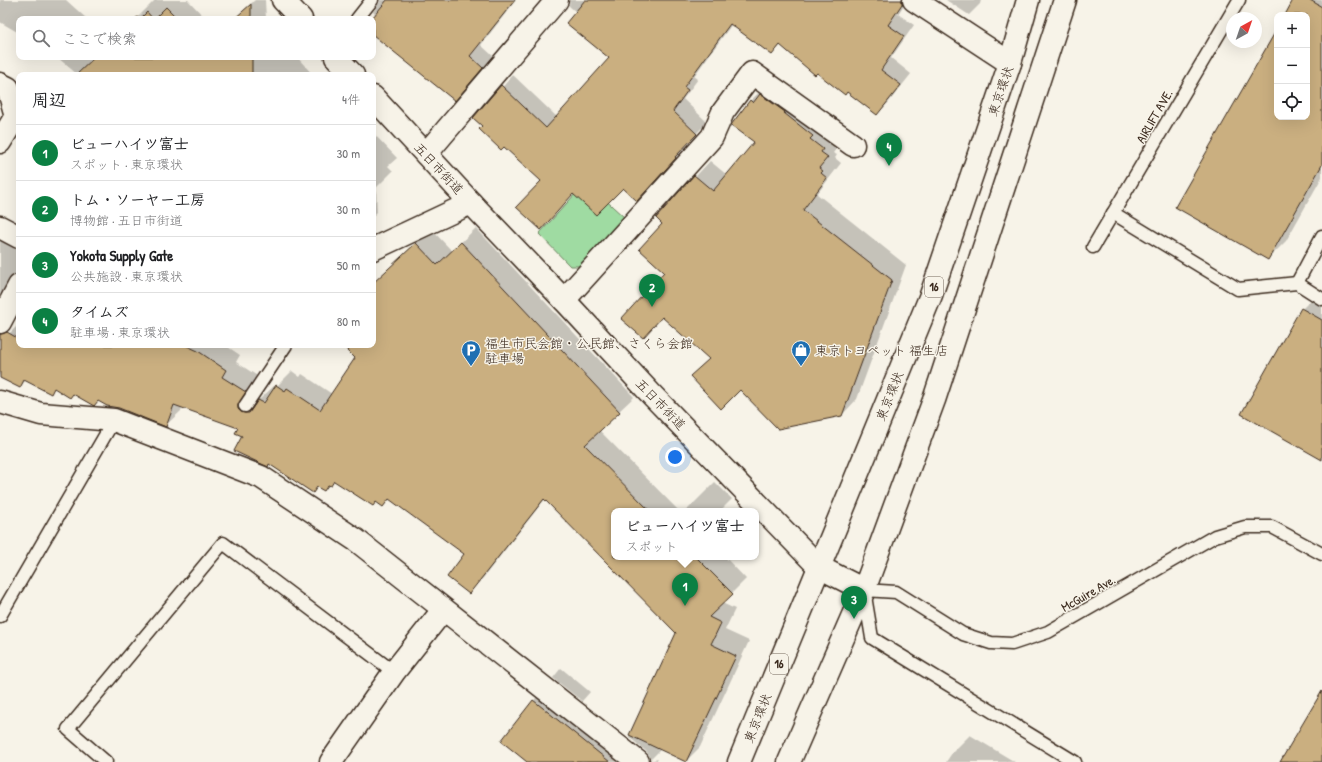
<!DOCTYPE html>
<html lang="ja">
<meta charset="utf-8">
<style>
body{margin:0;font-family:"Patrick Hand","Klee One",sans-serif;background:#f2f2f2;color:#202124}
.controls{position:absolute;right:12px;top:12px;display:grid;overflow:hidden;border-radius:8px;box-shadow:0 4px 16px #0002}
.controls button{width:36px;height:36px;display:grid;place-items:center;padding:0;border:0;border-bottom:1px solid #e0e0e0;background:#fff;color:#202124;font:20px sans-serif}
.compass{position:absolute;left:1226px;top:12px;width:36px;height:36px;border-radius:50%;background:#fff;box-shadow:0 4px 16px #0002;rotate:40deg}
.you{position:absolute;left:675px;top:457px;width:14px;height:14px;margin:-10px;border:3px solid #fff;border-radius:50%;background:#1a73e8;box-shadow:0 0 0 6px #1a73e833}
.badge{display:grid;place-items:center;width:26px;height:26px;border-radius:50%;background:#0b8043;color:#fff;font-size:13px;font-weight:700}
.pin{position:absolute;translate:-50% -33px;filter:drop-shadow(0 1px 2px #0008)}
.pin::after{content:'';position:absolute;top:21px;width:14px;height:12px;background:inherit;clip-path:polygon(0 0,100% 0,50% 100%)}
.popup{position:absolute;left:611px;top:508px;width:148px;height:52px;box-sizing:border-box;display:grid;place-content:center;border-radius:8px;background:#fff;filter:drop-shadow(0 1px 3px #0005);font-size:13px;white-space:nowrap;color:#757577}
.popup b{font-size:15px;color:#202124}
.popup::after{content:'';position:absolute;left:50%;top:100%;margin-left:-8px;border:8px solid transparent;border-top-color:#fff}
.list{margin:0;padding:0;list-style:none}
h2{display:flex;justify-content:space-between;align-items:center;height:52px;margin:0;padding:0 16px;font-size:17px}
h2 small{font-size:13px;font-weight:400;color:#757577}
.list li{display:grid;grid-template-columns:26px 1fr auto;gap:12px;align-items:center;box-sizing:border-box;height:56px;padding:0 16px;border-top:1px solid #e0e0e0}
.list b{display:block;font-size:15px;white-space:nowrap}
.list p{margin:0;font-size:13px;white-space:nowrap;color:#757577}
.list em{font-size:13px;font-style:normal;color:#757577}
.icon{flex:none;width:22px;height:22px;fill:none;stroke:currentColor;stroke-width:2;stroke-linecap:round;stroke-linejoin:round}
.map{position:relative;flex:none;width:1322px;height:762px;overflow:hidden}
.search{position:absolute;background:#fff;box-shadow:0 4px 16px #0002;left:16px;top:16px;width:360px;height:44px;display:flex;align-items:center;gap:10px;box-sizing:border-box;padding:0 14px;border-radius:8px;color:#757577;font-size:15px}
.panel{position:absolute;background:#fff;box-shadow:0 4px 16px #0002;left:16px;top:72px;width:360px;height:276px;border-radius:8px}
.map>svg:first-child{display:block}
</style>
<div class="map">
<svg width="1322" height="762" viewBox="0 0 1322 762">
<rect width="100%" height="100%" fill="#f7f3e8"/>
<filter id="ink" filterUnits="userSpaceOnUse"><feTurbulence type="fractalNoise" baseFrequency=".025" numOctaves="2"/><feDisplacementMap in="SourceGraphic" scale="8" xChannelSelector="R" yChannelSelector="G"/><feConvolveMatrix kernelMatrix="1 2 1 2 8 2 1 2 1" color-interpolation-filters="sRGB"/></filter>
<g filter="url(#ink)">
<path fill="#9fdba2" stroke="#6d8260" d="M586,182L625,218L583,266H570L539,234Z"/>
<g fill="#0003">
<path d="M0,0H66L87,19H19V33L0,22Z"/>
<path d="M155,0H188L206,19H136Z"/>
<path d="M255,0H265L266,19H234Z"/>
<path d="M380,0H516L481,45L493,56L455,100L373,33V19L376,15L373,12L380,2Z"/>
<path d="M570,0H907L898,14L914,25L891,58L911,74L888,103L877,114L847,91L781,45L772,54L732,24L694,76L698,79L683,99L707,122L685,146L686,147L648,189L623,186L574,193L551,218L542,180L475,118L513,75L557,117L611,57L576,12L569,6Z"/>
<path d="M946,0H981L980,4L969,15Z"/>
<path d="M1295,0H1322V177L1286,241L1268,259L1277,31V117H1307V15H1286Z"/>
<path d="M57,57H297L313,75H78Z"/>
<path d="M766,86L842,141L833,153L837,155L835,158L841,163L817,194L906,265L857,399L842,415L691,376L710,358L663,316L643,337L666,272L664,224L657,218L710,161L727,175L755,142L732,124L751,100Z"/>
<path d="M373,133L397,158L388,166L393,171L376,188L377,212L373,216Z"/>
<path d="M0,214L3,216L4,219L19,229V273L3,301L0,309Z"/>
<path d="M476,228L634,397L599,430L679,511H614V557H725L746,579L722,603L735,609L725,630L749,641L700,747L686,761L661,749L651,759L647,752L629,737L677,633L545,499L483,578L469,592L466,554L390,499L383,506L377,502L373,505L335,480L324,490L318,486L313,492L270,463L268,465L239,428L182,407L181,411L166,425L98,400L55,388L50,393L26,380L20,387L0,377V352L9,334L19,324V345H225L240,355L236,362L259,377L256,398L260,399L274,386L276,387L292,371L300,377L302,374L332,394L356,358L352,345H373V283L431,229L452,251Z"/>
<path d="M1320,291L1322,292V459L1243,413L1302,309Z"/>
<path d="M715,482L732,499L720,511H686Z"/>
<path d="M561,668L590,692L582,701L553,678Z"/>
<path d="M551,684L645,758L649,761L658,759L656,762H529L502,741L536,698Z"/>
<path d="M970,735L1015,762H946L952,753Z"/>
</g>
<g fill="#caaf80" stroke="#3b2a1e">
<path d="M387,0H515L470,56L483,68L455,101L373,35V17Z"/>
<path d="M585,0H902V4L888,25L904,36L881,70L901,85L877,115L847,92L845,95L817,73L815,75L780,45L772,55L730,24L684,87L688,90L673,111L697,134L675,157L676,158L637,201L623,188L596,215L573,194L541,230L516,207L541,181L504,147L501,150L479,129L482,126L473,118L501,85L546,128L609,58L566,23Z"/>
<path d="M1293,0H1310L1322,7V165L1268,260L1175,207L1277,29V117H1307V15H1285Z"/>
<path d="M251,4V19H234Z"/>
<path d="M166,7L178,19H154Z"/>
<path d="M147,12L153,19H135L137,17L140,19Z"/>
<path d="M95,57H252V75H76Z"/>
<path d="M760,94L785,112L784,113L813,136L810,139L823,149L821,152L828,157L819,168L823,171L821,173L827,178L803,210L892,280L842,416L778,429L740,390L721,409L690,376L709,359L662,317L643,338L621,319L664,272L639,249L662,224L656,218L694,175L713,191L754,142L731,125L750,100L753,103Z"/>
<path d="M461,242L620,412L585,445L650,511H614V557H696L733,594L709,617L721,623L711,644L736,656L686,762L629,735L676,633L544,499L469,594L447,577L464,554L389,499L383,507L376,502L373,506L334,481L331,486L328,485L324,491L317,487L313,493L269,464L268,467L234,451L242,436L235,433L238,428L174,405L166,427L119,408L107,406L98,401L94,406L73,394L70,398L54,388L51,394L24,380L20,388L0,378V334L7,332L19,339V345H185L198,351L226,370L222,377L246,392L238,405V409L241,412L245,413H249L258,400L264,403L276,385L285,391L287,388L320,410L355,358L342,345H373V283L416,243L437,265Z"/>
<path d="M1301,308L1322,320V460L1241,414Z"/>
<path d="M1322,691V762H1280Z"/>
<path d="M533,700L610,762H527L501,741Z"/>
</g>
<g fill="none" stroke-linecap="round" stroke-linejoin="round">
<defs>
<g id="lane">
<path d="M357,19L372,0"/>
<path d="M1113,213L1238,289L1297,283L1322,299"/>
<path d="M1093,247L1239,0"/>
<path d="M1297,283L1322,236"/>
<path d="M245,406L286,345"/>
<path d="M0,616L114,420"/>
<path d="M106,762L68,729L223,543L394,672"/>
<path d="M1075,762L872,638L864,590L896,592L963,634L991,643L1012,644L1048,632L1215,536L1245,527H1272L1322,554"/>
</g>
<g id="street">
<path d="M914,0L1010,63"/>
<path d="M0,84L8,88L16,116L0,142"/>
<path d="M426,154L557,0"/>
<path d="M0,227L19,237"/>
<path d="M373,249L471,203"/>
<path d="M564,300L712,137L723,112L752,73L853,145"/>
<path d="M0,322L19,286"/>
<path d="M0,402L41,414L114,420L261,477L356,540L638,762"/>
<path d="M331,762L394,672L443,610"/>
</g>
<g id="primary">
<path d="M283,0L301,19"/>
<path d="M336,57L353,75"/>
<path d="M373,97L471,203L564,300L652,395L819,567L864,590"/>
</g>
<g id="highway">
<path d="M739,762L931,295L1010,63L1028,0"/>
<path d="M789,762L864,590L934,400L1065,0"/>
</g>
</defs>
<use href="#lane" stroke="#3b2a1e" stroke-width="15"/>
<use href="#street" stroke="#3b2a1e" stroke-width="25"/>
<use href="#primary" stroke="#3b2a1e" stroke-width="25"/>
<use href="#highway" stroke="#3b2a1e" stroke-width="25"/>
<use href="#lane" stroke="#f7f3e8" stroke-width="12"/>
<use href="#street" stroke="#f7f3e8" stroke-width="22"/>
<use href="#primary" stroke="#f7f3e8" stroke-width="22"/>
<use href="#highway" stroke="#f7f3e8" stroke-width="22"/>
</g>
</g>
<defs>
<symbol id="parking-pin" viewBox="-11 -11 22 30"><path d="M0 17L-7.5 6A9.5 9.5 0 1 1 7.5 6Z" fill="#1f6fb2" stroke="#f7f3e8"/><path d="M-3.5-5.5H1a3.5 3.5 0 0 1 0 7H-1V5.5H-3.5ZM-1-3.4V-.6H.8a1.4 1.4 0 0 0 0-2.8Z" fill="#fff"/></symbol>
<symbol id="shop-pin" viewBox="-11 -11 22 30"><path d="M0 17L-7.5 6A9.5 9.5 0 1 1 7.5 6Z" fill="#1f6fb2" stroke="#f7f3e8"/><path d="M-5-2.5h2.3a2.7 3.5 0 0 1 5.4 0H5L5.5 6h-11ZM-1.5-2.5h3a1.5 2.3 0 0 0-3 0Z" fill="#fff"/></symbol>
</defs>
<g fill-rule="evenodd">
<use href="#parking-pin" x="460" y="339" width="22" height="30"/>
<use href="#shop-pin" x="790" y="339" width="22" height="30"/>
</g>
<g text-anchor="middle" stroke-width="3" stroke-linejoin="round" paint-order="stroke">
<g fill="#f7f3e8" stroke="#73665b" stroke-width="1">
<rect x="925" y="277" width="18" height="20" rx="3"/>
<rect x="770" y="654" width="18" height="20" rx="3"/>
</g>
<g font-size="12" font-weight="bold" fill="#3b2a1e">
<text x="934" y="291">16</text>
<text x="779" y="668">16</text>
</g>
<g font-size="13" fill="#3b2a1e" stroke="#f7f3e8">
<text transform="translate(1000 91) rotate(-71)" y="5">東京環状</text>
<text transform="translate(1154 116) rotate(-60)" y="5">AIRLIFT AVE.</text>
<text transform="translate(439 168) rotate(47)" y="5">五日市街道</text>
<text transform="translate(889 396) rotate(-68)" y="5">東京環状</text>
<text transform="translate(661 404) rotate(46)" y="5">五日市街道</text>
<text transform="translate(1088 593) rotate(-30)" y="5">McGuire Ave.</text>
<text transform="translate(757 718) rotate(-68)" y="5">東京環状</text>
</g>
<g font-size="13" fill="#3b2a1e" stroke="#f7f3e8" text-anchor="start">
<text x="485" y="348">福生市民会館・公民館、さくら会館<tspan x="485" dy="15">駐車場</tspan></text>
<text x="815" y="355">東京トヨペット 福生店</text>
</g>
</g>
</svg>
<div class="controls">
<button>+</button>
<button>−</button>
<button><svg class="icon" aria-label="locate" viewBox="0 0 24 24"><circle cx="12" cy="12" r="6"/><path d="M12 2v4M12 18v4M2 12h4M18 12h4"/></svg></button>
</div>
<svg class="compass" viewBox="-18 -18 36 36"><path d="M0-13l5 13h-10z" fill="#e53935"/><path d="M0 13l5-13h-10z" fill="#757577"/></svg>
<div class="you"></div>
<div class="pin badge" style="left:685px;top:606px">1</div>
<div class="popup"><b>ビューハイツ富士</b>スポット</div>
<div class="pin badge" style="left:652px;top:307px">2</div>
<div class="pin badge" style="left:854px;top:619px">3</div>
<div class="pin badge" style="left:889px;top:166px">4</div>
<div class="search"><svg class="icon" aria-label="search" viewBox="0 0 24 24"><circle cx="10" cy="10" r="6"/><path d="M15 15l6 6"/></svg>ここで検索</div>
<section class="panel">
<h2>周辺<small>4件</small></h2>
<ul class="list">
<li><span class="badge">1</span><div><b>ビューハイツ富士</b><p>スポット · 東京環状</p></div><em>30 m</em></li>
<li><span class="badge">2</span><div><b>トム・ソーヤー工房</b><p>博物館 · 五日市街道</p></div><em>30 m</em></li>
<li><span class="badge">3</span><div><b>Yokota Supply Gate</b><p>公共施設 · 東京環状</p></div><em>50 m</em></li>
<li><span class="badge">4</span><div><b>タイムズ</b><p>駐車場 · 東京環状</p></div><em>80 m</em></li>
</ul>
</section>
</div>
